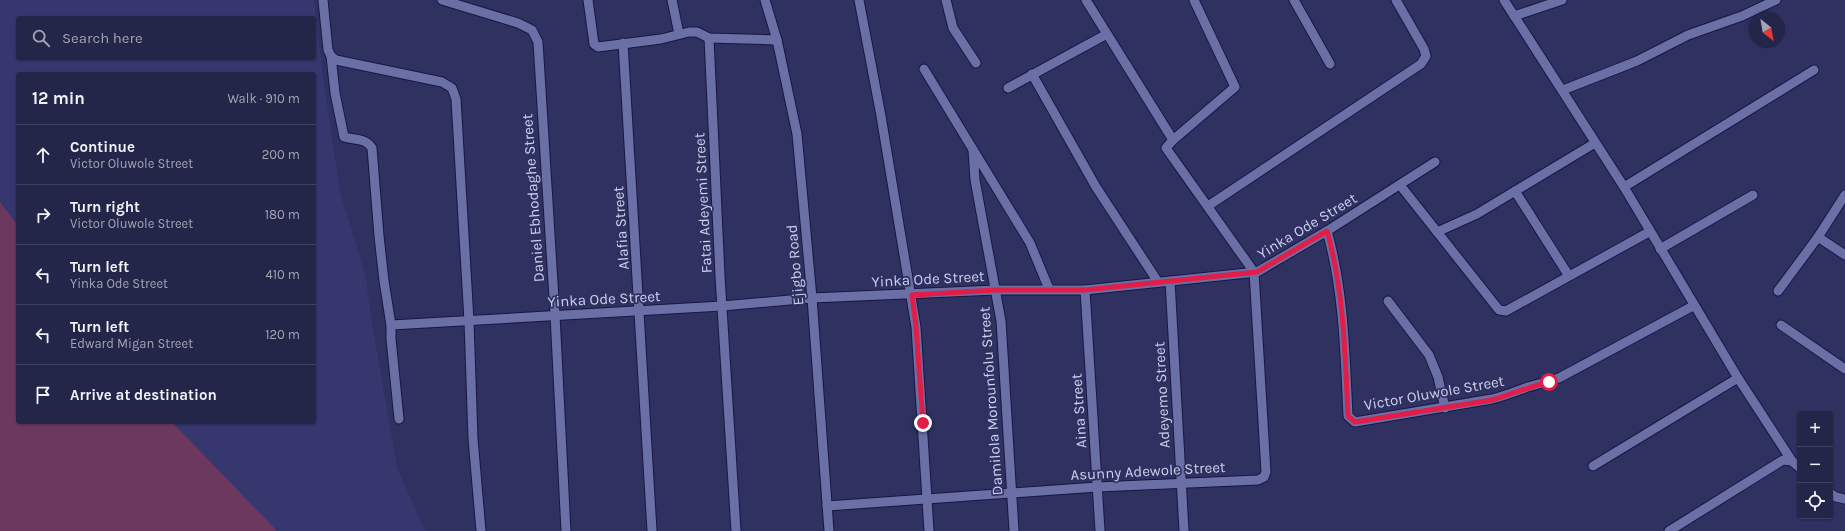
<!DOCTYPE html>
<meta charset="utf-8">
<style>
body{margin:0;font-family:Karla,sans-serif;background:#2b2d50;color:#f1f3f6}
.controls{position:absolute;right:12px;bottom:12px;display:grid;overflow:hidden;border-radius:4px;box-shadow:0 1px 3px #0004}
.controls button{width:36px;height:36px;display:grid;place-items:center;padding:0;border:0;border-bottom:1px solid #404261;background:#232549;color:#f1f3f6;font:20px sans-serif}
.compass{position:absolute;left:1749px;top:12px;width:36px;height:36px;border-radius:50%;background:#232549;box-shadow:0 1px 3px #0004;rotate:149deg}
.stop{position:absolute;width:12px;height:12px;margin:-9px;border:3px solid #e11d48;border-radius:50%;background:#fff}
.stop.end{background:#e11d48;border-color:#fff;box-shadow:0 1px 4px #0008}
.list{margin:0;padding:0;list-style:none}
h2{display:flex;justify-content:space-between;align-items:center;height:52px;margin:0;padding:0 16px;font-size:17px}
h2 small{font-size:13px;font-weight:400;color:#a3a5b4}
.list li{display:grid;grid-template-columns:26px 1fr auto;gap:12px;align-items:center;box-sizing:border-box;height:60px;padding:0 16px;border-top:1px solid #404261}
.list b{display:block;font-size:15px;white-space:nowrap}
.list p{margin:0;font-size:13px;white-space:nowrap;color:#a3a5b4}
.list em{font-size:13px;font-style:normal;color:#a3a5b4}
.icon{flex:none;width:22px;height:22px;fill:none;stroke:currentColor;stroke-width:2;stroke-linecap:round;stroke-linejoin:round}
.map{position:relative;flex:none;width:1845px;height:531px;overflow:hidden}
.search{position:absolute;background:#232549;box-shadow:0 1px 3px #0004;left:16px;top:16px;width:300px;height:44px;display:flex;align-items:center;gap:10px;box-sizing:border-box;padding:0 14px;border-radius:4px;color:#a3a5b4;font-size:15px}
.panel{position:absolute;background:#232549;box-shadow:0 1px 3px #0004;left:16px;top:72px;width:300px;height:352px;border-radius:4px}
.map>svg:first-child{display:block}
</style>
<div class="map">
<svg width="1845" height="531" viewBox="0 0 1845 531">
<rect width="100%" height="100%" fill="#2f3161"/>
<path fill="#35376e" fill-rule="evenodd" d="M0,0H314L323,77L340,192L366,277L370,311L397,467L425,531H0ZM18,18H314V58H18ZM18,74H314V422H18Z"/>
<path fill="#6d385e" d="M0,202L18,226V422H172L277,531H0Z"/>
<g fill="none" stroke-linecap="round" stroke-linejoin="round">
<defs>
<g id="minor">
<path d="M323,0L328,50L331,56L336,60L442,82L452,88L456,99L469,321L473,439L481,531"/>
<path d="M442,0L518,23L532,30L538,42L555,315L566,531"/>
<path d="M588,0L594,44L598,47L661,39L689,32H697L709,38L777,40"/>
<path d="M672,0L679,34"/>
<path d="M765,0L777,40L797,134L812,298L829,531"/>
<path d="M859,0L881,116L916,327L929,531"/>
<path d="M946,0L953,28L976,63"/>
<path d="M1086,0L1173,140"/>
<path d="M1294,0L1330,64"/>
<path d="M1504,0L1624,187L1738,378L1792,461"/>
<path d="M1514,16L1562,0"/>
<path d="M709,38L720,276L736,531"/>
<path d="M623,43L652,531"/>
<path d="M331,56L335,93L344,137C355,140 366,138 372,148L379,236L384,281L391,325V339L399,419"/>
<path d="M924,69L1030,243L1049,289"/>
<path d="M1032,74L1096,187L1158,282"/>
<path d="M1008,88L1107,34"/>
<path d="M1563,90L1637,61L1688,35L1742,16L1776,0"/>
<path d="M973,150L975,180L1001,321L1014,531"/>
<path d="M1400,185L1499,310L1506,311L1649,232"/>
<path d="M1624,187L1814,70"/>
<path d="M1515,191L1569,276"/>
<path d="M1208,206L1421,64L1426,56L1424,49L1396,0"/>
<path d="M1327,231C1344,291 1345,354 1348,416L1355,422L1492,399C1504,396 1514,392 1525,388C1536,384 1548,382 1559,378L1693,306"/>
<path d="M1437,232L1477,214L1595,143"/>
<path d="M1818,237L1845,255"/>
<path d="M1660,249L1753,195"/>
<path d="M1170,281L1184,531"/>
<path d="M1085,290L1100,531"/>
<path d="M1778,291L1818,237L1845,195"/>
<path d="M1388,301L1429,355L1438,377L1445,408"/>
<path d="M391,325L722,306L812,298L996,290H1085L1257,272L1327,231L1435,162"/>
<path d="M1781,325L1845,369"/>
<path d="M1593,466L1738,378"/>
<path d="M1830,493L1836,497L1845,499"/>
<path d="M827,506L1097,487L1258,480L1264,477L1266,472L1254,272L1166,148L1173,140L1235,87L1194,0"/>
<path d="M1669,531L1783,460L1792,461L1800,468"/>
</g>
</defs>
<use href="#minor" stroke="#181744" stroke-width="11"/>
<use href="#minor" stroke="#6a70a5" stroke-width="9"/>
</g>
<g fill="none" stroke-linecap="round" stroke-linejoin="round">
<path stroke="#e11d48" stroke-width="5" d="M923,423L916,327L912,295L996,290H1085L1257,272L1327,231C1344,291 1345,354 1348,416L1355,422L1492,400C1511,394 1529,387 1549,382"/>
</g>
<g text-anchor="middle" stroke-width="3.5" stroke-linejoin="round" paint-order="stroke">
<g font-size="15" fill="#ccd0ee" stroke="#2f3161">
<text transform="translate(533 198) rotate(-94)" y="5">Daniel Ebhodaghe Street</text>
<text transform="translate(703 203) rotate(-93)" y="5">Fatai Adeyemi Street</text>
<text transform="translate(1307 226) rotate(-31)" y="5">Yinka Ode Street</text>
<text transform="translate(621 228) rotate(-94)" y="5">Alafia Street</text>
<text transform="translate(795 265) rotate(-95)" y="5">Ejigbo Road</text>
<text transform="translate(928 279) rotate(-3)" y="5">Yinka Ode Street</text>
<text transform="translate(604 299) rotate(-3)" y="5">Yinka Ode Street</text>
<text transform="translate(1434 393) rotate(-10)" y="5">Victor Oluwole Street</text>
<text transform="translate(1162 395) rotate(-93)" y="5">Adeyemo Street</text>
<text transform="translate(991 401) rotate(-94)" y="5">Damilola Morounfolu Street</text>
<text transform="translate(1079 411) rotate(-94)" y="5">Aina Street</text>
<text transform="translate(1148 471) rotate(-3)" y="5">Asunny Adewole Street</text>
</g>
</g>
</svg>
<div class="controls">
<button>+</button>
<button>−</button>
<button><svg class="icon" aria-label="locate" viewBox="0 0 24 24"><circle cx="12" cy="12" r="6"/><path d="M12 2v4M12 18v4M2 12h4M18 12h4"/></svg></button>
</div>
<svg class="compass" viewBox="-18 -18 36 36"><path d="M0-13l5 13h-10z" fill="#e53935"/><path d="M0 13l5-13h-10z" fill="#a3a5b4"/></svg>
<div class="stop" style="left:1549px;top:382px"></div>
<div class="stop end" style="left:923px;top:423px"></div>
<div class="search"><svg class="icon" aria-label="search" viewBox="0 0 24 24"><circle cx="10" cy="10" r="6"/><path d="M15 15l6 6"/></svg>Search here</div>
<section class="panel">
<h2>12 min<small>Walk · 910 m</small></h2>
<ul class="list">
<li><svg class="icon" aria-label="ahead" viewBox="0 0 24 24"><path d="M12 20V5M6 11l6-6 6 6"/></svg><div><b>Continue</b><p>Victor Oluwole Street</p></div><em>200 m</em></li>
<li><svg class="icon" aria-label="right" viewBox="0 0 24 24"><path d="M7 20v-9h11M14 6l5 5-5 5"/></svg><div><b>Turn right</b><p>Victor Oluwole Street</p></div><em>180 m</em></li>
<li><svg class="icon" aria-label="left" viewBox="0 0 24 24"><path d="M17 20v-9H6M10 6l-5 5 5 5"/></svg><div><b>Turn left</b><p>Yinka Ode Street</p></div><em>410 m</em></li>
<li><svg class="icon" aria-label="left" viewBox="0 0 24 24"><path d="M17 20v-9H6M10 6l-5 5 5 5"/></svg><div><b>Turn left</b><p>Edward Migan Street</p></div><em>120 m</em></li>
<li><svg class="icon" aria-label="arrive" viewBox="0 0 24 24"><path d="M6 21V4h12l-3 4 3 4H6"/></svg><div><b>Arrive at destination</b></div></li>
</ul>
</section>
</div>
